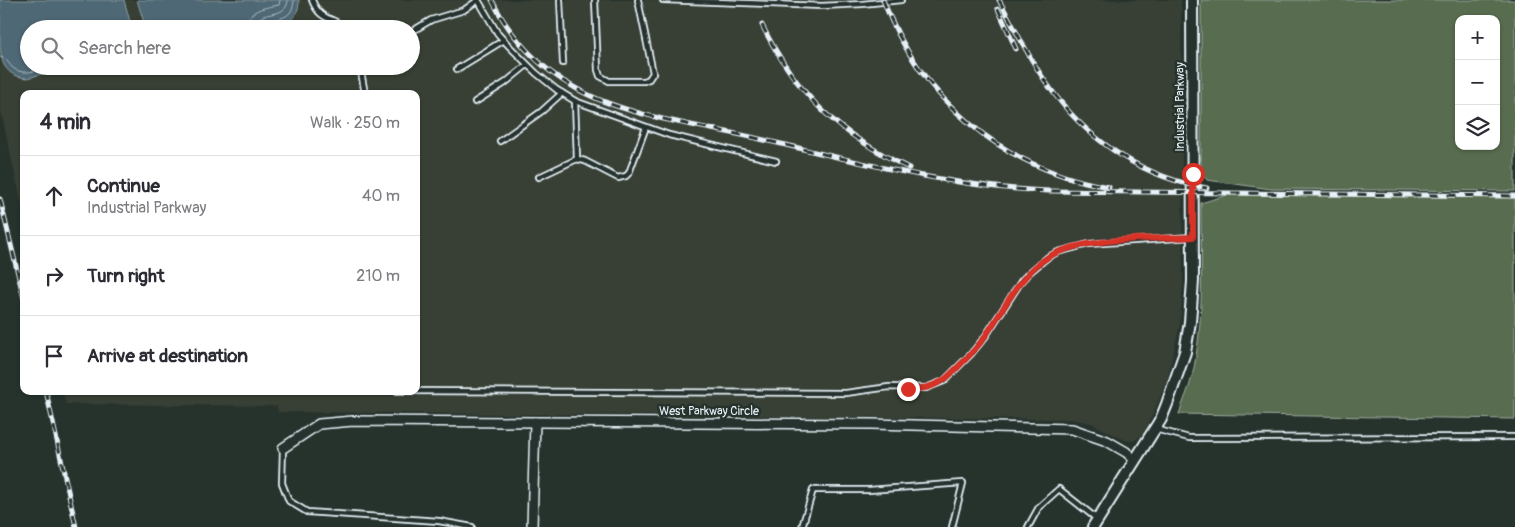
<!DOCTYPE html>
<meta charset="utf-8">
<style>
body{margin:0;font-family:Pangolin,sans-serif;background:#f7f7f7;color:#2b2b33}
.controls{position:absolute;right:15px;top:15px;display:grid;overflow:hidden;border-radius:10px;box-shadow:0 1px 4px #0004}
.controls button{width:45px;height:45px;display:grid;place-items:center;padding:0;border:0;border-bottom:1px solid #e1e1e2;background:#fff;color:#2b2b33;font:25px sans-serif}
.stop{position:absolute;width:15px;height:15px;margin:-11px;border:4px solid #d93025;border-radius:50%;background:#fff}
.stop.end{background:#d93025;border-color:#fff;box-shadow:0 1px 5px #0008}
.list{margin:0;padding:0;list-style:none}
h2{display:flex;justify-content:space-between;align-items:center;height:65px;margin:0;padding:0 20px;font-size:21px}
h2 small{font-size:16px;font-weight:400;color:#7c7c81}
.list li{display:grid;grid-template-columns:32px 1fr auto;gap:15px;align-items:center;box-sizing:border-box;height:80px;padding:0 20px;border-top:1px solid #e1e1e2}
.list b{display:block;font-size:19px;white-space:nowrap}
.list p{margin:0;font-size:16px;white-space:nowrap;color:#7c7c81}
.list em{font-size:16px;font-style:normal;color:#7c7c81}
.icon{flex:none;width:28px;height:28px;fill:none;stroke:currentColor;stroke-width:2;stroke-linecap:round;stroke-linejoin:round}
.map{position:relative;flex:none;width:1515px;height:527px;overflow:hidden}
.search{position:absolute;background:#fff;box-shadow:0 1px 4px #0004;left:20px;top:20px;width:400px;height:55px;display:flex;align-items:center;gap:12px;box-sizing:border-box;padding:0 18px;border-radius:28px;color:#7c7c81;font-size:19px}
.panel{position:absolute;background:#fff;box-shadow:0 1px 4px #0004;left:20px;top:90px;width:400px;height:305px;border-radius:10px}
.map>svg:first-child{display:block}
</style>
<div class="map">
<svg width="1515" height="527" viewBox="0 0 1515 527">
<rect width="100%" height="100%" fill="#26332d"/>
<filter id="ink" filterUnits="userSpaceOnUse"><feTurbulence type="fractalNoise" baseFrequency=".02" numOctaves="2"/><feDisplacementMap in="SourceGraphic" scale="10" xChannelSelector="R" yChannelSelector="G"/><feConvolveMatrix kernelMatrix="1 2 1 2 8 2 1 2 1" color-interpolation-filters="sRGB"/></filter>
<g filter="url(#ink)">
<path fill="#384036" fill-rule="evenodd" d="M0,0H1181L1183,283L1180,324L1167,380L1153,414L1142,436L1133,441L1125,440L1091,423L1071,419L278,412L277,406L66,404L63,391H416V94H24V214L0,107ZM29,29H411V66H29Z"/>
<g fill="#596c4f" stroke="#a0aea4" fill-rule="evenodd">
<path d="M1201,0H1515V191L1271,189L1207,180L1201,171ZM1459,19H1496V146H1459Z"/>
<path d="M1227,195L1515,198V419L1179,414C1183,401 1189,389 1192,377C1205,321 1201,261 1201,203Z"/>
</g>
<g fill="#4f6874" stroke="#8c9fa9">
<path d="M0,0H124L132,29H29V66H69L28,78C1,76 0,58 0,35C0,24 0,12 0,0Z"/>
<path d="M137,0H299C299,8 297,16 290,20C271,34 173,29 146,29Z"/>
</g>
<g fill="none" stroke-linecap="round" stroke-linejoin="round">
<g stroke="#abbac3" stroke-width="1">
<path d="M246,29C247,9 263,8 279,5L280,0"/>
<path d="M253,29C255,6 287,22 288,0"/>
<path d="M260,29C262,12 293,29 294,0"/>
<path d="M0,57C7,58 7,62 12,67C23,77 38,70 51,66"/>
</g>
<defs>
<g id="service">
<path d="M312,0C321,23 332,15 346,29"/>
<path d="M478,0L498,34L510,47L536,73L557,90L575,101L669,135L776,161"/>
<path d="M560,0L563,63"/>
<path d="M595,0L598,70L600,76L609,81H644L649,79L653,73L638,0"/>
<path d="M663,0L822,6L862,4L901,0"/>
<path d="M411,32L431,20L464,10L478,0"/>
<path d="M360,66L365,94"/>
<path d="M457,69L504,40"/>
<path d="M575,101L577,159"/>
<path d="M475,102L505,83L527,65"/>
<path d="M500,141L542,111L562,93"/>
<path d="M539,177L577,159L585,161L618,178L626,176L629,173L646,127"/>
<path d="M397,391L846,393L889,387L926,388L944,381L971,354L985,337L1022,280L1030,272L1048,257L1058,252L1089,244L1192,237"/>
<path d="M1155,429L1189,438L1515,437"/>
<path d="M283,448L282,483L289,501L307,512L439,521L472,527"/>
<path d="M802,527L813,490H869L963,483L952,527"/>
<path d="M1028,527L1039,507L1059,489L1097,519"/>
</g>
<g id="minor">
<path d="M283,448L319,424L353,421L871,424L1072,429L1107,441L1126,452L1135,460"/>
<path d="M532,527L535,422"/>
</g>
<path id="tertiary" d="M1093,527L1161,419L1167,404L1185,352L1190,322L1193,281L1192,0"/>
</defs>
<use href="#service" stroke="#e8f1f8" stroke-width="8"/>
<use href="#minor" stroke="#e8f1f8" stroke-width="12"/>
<use href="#tertiary" stroke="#e8f1f8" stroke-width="14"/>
<use href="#service" stroke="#26332d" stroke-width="4.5"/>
<use href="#minor" stroke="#26332d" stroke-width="9"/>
<use href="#tertiary" stroke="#26332d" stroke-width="10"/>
<defs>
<g id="rail">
<path d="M492,0C510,37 540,69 577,89C625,116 697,125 751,137C849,159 949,188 1049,191L1515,196"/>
<path d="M883,0C921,100 1003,169 1109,187"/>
<path d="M999,0C1017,32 1033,67 1056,96C1093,144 1146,178 1207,188"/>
<path d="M998,9L1016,49"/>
<path d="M762,25C797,95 838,134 909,168"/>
<path d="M0,199L24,299"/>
<path d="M46,391L76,527"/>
</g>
</defs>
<use href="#rail" stroke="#e8f1f8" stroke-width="5"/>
<use href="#rail" stroke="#26332d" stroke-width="3" stroke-dasharray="9" stroke-linecap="butt"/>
</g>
</g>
<g fill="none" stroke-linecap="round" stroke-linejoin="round" filter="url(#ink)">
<path stroke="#d93025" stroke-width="6" d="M908,389C917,389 926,389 934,385C945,381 953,372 961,364C970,355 979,346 986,335C1005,308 1020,273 1050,256C1085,237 1153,239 1193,237V174"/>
</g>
<g text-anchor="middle" stroke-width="5" stroke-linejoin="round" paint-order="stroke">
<g font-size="12" fill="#e8f1f8" stroke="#26332d">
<text transform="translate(1180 107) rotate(-90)" y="4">Industrial Parkway</text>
<text x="709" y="415">West Parkway Circle</text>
</g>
</g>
</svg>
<div class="controls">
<button>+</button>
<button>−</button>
<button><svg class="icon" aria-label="layers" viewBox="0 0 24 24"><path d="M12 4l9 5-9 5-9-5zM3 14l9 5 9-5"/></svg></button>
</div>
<div class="stop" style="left:1193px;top:174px"></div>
<div class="stop end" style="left:908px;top:389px"></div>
<div class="search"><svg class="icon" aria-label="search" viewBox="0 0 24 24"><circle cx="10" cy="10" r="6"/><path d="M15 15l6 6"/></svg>Search here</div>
<section class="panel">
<h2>4 min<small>Walk · 250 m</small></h2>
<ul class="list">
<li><svg class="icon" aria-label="ahead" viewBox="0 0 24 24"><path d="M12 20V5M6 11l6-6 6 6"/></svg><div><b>Continue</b><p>Industrial Parkway</p></div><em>40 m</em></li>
<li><svg class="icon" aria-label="right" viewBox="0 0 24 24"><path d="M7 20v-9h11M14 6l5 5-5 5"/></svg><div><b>Turn right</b></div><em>210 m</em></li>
<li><svg class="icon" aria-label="arrive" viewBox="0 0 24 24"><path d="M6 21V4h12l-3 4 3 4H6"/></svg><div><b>Arrive at destination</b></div></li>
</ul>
</section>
</div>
